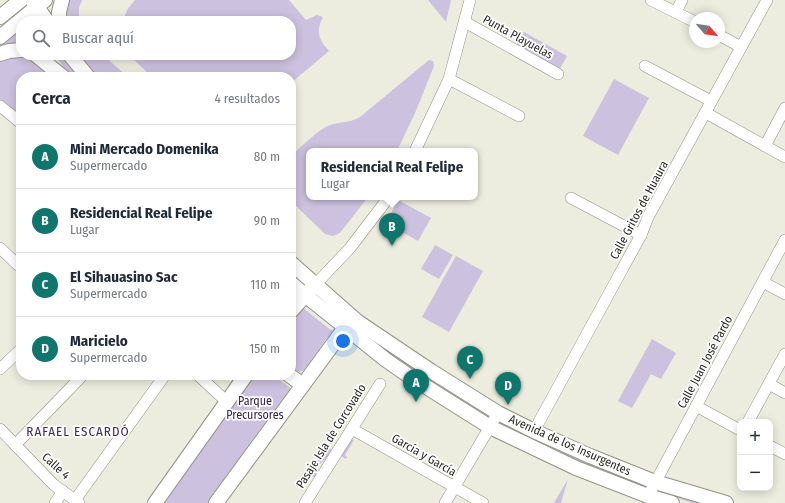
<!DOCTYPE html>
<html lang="es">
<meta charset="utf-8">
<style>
body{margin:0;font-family:"Fira Sans Condensed",sans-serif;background:#f6f6f7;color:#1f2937}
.controls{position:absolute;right:12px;bottom:12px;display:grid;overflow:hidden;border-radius:8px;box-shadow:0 2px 10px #0003}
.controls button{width:36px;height:36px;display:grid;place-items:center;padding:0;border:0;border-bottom:1px solid #e0e1e3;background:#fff;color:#1f2937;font:20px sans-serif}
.compass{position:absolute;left:689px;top:12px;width:36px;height:36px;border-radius:50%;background:#fff;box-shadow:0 2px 10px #0003;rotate:119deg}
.you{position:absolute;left:343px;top:341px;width:14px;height:14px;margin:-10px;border:3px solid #fff;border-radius:50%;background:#1a73e8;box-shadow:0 0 0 6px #1a73e833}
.badge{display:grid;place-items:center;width:26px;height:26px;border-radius:50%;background:#0f766e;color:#fff;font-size:13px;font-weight:700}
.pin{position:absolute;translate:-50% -33px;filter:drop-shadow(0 1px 2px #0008)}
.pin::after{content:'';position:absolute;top:21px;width:14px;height:12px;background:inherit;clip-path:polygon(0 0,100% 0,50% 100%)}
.popup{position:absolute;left:306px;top:148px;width:172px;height:52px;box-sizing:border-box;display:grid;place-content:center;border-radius:8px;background:#fff;filter:drop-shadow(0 1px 3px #0005);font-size:13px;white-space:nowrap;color:#747a83}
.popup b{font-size:15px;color:#1f2937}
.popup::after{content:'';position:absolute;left:50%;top:100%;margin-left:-8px;border:8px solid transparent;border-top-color:#fff}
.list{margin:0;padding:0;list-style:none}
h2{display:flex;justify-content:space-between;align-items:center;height:52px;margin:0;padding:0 16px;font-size:17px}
h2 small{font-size:13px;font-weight:400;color:#747a83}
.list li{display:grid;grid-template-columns:26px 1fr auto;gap:12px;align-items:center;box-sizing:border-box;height:64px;padding:0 16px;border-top:1px solid #e0e1e3}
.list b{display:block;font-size:15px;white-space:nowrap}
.list p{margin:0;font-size:13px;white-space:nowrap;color:#747a83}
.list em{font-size:13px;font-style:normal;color:#747a83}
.icon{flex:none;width:22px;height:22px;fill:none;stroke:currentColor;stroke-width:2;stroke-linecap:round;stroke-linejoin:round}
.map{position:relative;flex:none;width:785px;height:503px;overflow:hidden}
.search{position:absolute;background:#fff;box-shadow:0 2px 10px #0003;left:16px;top:16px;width:280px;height:44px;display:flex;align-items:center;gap:10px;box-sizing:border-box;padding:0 14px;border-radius:16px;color:#747a83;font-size:15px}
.panel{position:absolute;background:#fff;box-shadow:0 2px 10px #0003;left:16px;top:72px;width:280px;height:308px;border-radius:16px}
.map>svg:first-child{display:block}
</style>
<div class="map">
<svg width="785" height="503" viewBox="0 0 785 503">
<rect width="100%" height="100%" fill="#ececdf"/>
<g fill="#ccc1de">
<path d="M68,0H82L79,8V21H65Z"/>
<path d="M135,0H289L306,20L317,15L323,17C315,32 319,39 329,51L291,83V77H152L129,55H291V21H123L127,10Z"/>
<path d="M428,0H451L446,22Z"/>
<path d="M21,29V46L0,48V46Z"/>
<path d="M524,32L567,56L558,72L515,47Z"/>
<path d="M21,55L29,56L50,77H21V119L0,110V58Z"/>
<path d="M55,55H65L83,77H72L66,71Z"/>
<path d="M79,55H103L128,77H97Z"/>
<path d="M429,60L433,61L434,66L415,113L397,151H309V197H368L340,233L333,236L325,234L291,201V156C301,147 313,135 324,128C335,121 349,124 360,117Z"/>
<path d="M614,79L649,98L618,155L583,136Z"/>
<path d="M398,200L431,218L418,241L386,223Z"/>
<path d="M435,245L453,255L439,279L421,269Z"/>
<path d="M456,256L483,271L449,332L422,317Z"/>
<path d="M303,308L332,331L304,370L299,372L291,366V324Z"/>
<path d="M355,329L490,413L486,419L412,372Z"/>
<path d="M652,339L676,353L661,379L651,374L632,408L618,401Z"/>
<path d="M255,375H273L292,389L209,503H163Z"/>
<path d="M502,420L645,483L640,485L594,469L500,428Z"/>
<path d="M351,439L354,440L345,455L347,457L346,459L341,456Z"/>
<path d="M327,446L334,451C330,457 324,460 319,465L315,463Z"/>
<path d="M313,465L321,471L316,479L307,472Z"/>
<path d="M568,479L561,503H554Z"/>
<path d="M657,489L715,503H692L660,492Z"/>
</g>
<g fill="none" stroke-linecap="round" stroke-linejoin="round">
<defs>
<g id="minor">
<path d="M651,0L695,22"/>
<path d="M676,12L682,0"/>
<path d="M465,22L558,74"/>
<path d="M719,35L741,47"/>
<path d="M645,66L711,101"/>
<path d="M449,79L519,116"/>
<path d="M0,106L21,123"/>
<path d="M706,113L785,157"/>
<path d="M765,146L785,108"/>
<path d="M415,151L449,79L470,0"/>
<path d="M571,198L641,235"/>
<path d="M0,248L21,268"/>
<path d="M763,282L785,294"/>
<path d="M315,285L350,248L389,197"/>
<path d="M0,369L21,349"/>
<path d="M198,375L227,402"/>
<path d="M769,384L785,393"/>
<path d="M696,406L740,430"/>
<path d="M748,422L785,354"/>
<path d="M0,429L54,485L79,503"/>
<path d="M352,429L483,503"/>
<path d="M534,431L618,277L641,235L648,217L767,0"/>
<path d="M15,445L83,375"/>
<path d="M770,446L785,454"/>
<path d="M648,496L785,240"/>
<path d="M75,500L165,375"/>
<path d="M55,503L63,491"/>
<path d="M305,503L380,384"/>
<path d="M445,503L498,413"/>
</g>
<g id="major">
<path d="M32,0L47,21"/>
<path d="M0,17L21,0"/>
<path d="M59,21V12L62,0"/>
<path d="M0,37L45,0"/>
<path d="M0,54L9,51L21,50"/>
<path d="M36,55L63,77"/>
<path d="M70,55L88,77"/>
<path d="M291,263L358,322L431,371L498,413L534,431L590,456L655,482L726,503"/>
<path d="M291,283L305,295L386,360L409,376L490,427L576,468L648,496L672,503"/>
<path d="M291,311L311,289"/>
<path d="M289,375L303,385"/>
<path d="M155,503L246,375"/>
<path d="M216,503L350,321"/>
</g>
</defs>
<use href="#minor" stroke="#929286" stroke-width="12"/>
<use href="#major" stroke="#929286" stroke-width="16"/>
<use href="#minor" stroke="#fff" stroke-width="11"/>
<use href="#major" stroke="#fff" stroke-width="14"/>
</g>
<g text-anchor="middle" stroke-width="3.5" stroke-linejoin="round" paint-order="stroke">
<g font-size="12" fill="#2a2a25" stroke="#fff">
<text transform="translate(518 37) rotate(29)" y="4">Punta Playuelas</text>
<text transform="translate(639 210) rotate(-62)" y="4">Calle Gritos de Huaura</text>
<text transform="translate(705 362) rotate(-62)" y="4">Calle Juan José Pardo</text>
<text transform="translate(331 436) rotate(-58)" y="4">Pasaje Isla de Corcovado</text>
<text transform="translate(570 445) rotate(24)" y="4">Avenida de los Insurgentes</text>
<text transform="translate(424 455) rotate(30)" y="4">García y García</text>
<text transform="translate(56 466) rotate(43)" y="4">Calle 4</text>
</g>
<g font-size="12" fill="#372451" stroke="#fff">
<text x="255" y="405">Parque<tspan x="255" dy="14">Precursores</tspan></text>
</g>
<g font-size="13" letter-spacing="1" fill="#422862" stroke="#fff">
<text x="78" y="436">RAFAEL ESCARDÓ</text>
</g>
</g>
</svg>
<div class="controls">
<button>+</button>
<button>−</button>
</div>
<svg class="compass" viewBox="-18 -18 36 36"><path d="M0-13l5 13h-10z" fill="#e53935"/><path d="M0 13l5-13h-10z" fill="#747a83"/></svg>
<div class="you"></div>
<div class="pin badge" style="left:416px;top:402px">A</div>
<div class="pin badge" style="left:392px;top:246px">B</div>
<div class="popup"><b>Residencial Real Felipe</b>Lugar</div>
<div class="pin badge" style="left:470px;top:379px">C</div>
<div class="pin badge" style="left:508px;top:405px">D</div>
<div class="search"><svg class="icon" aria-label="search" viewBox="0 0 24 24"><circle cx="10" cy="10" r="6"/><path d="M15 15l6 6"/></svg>Buscar aquí</div>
<section class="panel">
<h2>Cerca<small>4 resultados</small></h2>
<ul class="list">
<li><span class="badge">A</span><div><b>Mini Mercado Domenika</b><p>Supermercado</p></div><em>80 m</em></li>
<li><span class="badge">B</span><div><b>Residencial Real Felipe</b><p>Lugar</p></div><em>90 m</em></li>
<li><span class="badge">C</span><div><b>El Sihauasino Sac</b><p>Supermercado</p></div><em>110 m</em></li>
<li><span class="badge">D</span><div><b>Maricielo</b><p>Supermercado</p></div><em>150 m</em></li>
</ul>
</section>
</div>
